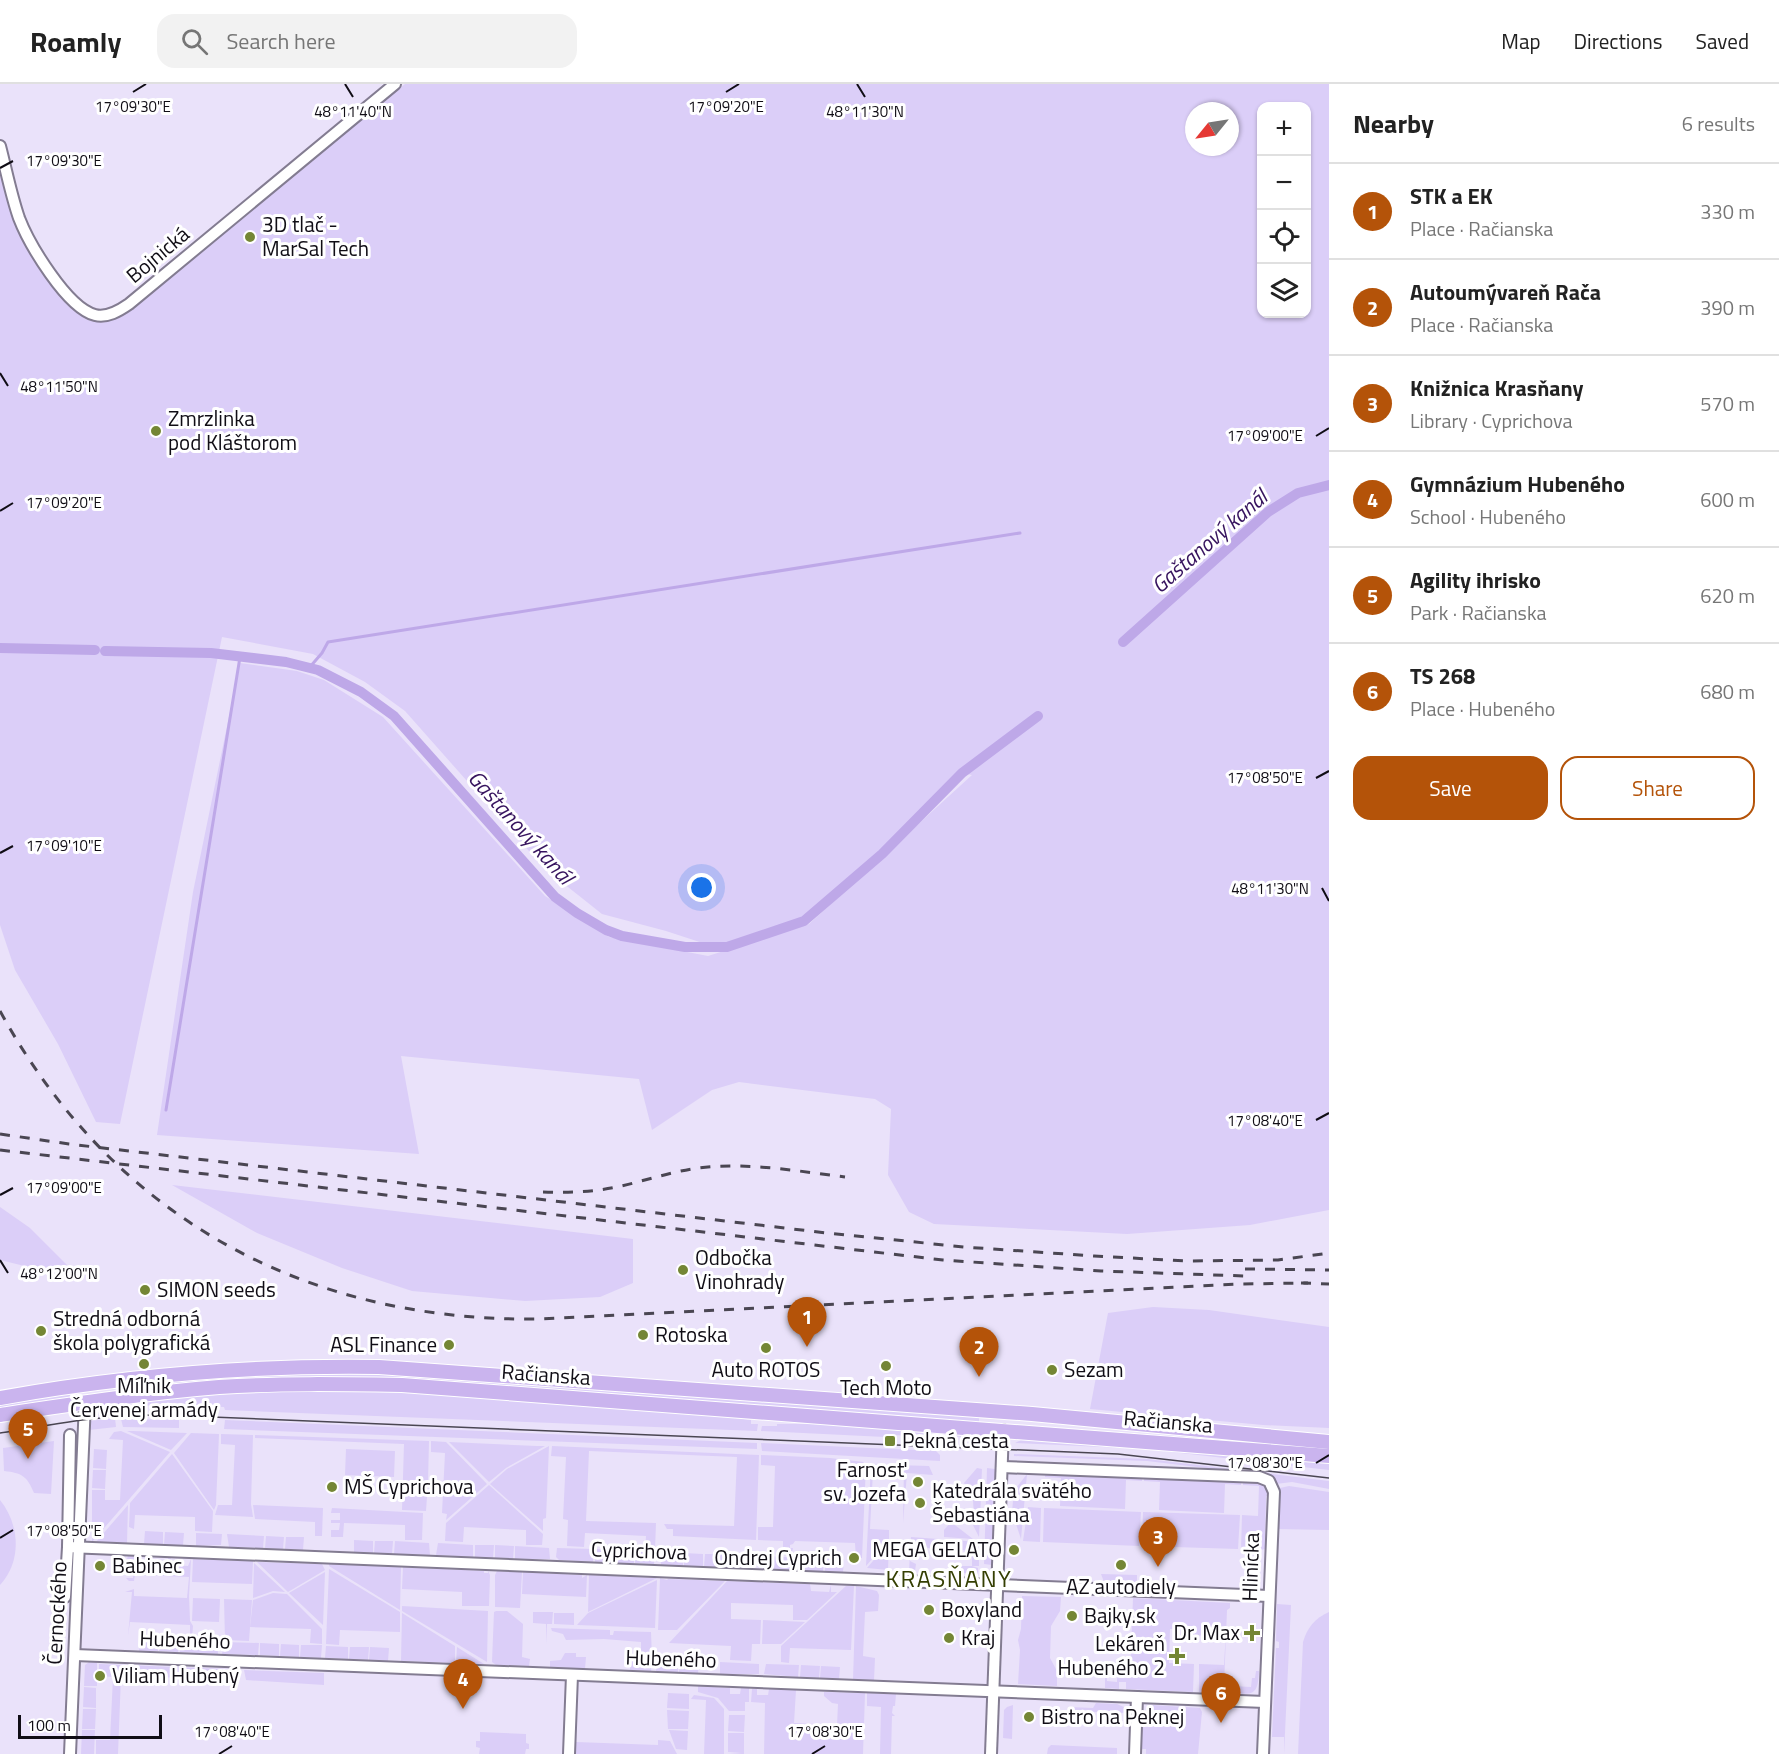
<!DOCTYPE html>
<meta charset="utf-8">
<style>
body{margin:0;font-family:"Titillium Web",sans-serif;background:#f2f2f2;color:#222}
.controls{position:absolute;right:18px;top:18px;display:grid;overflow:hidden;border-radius:12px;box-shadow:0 2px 4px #0004}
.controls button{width:54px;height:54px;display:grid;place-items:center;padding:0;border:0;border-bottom:2px solid #e0e0e0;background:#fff;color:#222;font:30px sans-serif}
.compass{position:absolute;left:1185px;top:18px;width:54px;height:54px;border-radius:50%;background:#fff;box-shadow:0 2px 4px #0004;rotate:240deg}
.scale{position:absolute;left:18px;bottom:15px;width:144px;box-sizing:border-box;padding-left:6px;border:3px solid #100d15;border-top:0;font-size:16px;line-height:21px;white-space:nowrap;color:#100d15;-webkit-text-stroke:4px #fff;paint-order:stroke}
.you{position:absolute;left:702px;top:804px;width:21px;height:21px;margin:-15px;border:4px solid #fff;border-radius:50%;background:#1a73e8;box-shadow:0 0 0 9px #1a73e833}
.badge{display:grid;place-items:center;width:39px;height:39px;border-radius:50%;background:#b45309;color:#fff;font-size:20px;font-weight:700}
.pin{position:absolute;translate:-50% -50px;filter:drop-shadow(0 2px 3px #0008)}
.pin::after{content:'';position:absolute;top:32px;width:21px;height:18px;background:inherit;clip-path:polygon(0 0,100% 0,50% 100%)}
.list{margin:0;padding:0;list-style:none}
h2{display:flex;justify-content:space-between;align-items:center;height:78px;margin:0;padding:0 24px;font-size:26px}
h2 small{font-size:20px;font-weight:400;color:#767676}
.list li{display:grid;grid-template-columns:39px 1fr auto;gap:18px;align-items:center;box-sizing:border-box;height:96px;padding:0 24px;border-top:2px solid #e0e0e0}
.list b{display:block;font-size:22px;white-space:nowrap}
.list p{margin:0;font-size:20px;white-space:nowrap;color:#767676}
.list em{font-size:20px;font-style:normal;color:#767676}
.actions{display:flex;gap:12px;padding:18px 24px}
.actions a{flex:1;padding:14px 0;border:2px solid #b45309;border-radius:18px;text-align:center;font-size:21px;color:#b45309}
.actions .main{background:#b45309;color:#fff}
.icon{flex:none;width:33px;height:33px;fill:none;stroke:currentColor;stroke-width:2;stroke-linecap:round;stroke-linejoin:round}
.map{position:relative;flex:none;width:1329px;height:1670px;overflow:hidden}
header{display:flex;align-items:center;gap:36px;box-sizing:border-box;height:84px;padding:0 30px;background:#fff;border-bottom:2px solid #e0e0e0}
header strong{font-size:28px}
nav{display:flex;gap:33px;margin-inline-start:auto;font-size:21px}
.search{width:420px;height:54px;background:#f2f2f2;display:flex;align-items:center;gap:15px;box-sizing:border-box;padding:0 21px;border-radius:18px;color:#767676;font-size:22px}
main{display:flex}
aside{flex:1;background:#fff}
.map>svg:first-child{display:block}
</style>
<header>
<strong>Roamly</strong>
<div class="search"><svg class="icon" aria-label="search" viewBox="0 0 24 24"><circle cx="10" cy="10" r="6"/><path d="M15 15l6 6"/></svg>Search here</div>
<nav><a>Map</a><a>Directions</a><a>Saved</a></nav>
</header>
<main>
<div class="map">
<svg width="1329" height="1670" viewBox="0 0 1329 1670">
<rect width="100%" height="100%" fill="#eae2fa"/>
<g fill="#dbcef8" fill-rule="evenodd">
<path d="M405,0H1329V1126L1250,1141L1127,1150L934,1140L909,1128L888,1091L891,1025L875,1015L739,998L712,1006L652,1046L639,995L401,972L419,1070L157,1051L193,808L240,579L297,587L324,596L383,633L545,812L609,853L708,872L809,840L972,691L962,689L882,770L804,837L721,865L666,847L602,830L544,784L405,627L365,598L313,570L222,553L120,1040L96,1038L58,960L15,886L0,841V66L25,154L84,229L121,228ZM1262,22H1306V230H1262ZM1194,27H1230V63H1194Z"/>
<path d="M172,1101L633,1155V1199L600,1213L525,1217L412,1207L342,1184L257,1149Z"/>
<path d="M0,1123L30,1144L72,1186L49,1188L0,1176Z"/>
<path d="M1153,1223L1209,1226L1329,1243V1344L1263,1341L1090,1325L1108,1229Z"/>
<path d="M394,1288L970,1332L979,1334V1338L448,1298L118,1308L117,1301L207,1292Z"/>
<path d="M387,1306L689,1328L751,1336V1340H758L757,1347L225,1326L224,1323L121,1321V1319L262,1307Z"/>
<path d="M67,1309L74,1314L0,1325V1320Z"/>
<path d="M115,1334L116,1343L89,1346V1337Z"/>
<path d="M121,1335L179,1336V1344L123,1343Z"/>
<path d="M225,1336L757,1359V1365L224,1345Z"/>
<path d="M777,1340H842L977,1353L886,1351L885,1353L761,1347L762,1342H777Z"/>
<path d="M1034,1342L1329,1363V1366L1033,1345Z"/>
<path d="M121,1347L170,1368L92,1458V1406H105V1416H120L123,1356L109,1355L114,1348Z"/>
<path d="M127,1347H133L187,1349L171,1366Z"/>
<path d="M191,1349L219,1350L216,1421L214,1426L174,1369Z"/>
<path d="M221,1350L253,1351L251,1420L253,1433L215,1431L218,1421H232L235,1361L221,1360Z"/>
<path d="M255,1351L429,1357L428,1398H421L428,1399L426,1427L402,1426L404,1360L255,1354Z"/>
<path d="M1023,1355L1329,1377V1386L1146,1365L1015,1359Z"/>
<path d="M54,1357L51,1410L34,1409C27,1392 22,1389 4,1387L3,1364Z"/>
<path d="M431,1357L446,1358L487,1400L446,1436L447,1430L442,1429L445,1369L431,1368Z"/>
<path d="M449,1358L537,1362H545L506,1384L489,1398Z"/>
<path d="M761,1359L936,1367L940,1371V1377L762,1367Z"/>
<path d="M549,1362L546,1434L543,1435V1447L490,1400L507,1385Z"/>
<path d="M552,1362L759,1371L756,1456L673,1452V1445H667L664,1440L734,1442L737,1373L589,1367L586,1437L656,1439L655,1466H645L646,1452L585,1449L584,1463L567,1462L568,1436L563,1435L566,1373L551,1372Z"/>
<path d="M94,1365L107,1366L106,1385L93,1384Z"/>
<path d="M346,1365L395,1367L394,1393L345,1391Z"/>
<path d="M172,1370L213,1427L212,1448L195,1447V1433L135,1431L134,1445L129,1443L130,1419Z"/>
<path d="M1014,1370L1147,1375L1329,1397V1405L1292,1398L1276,1400L1206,1388V1384L1147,1377L1014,1372Z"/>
<path d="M761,1371L830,1374L864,1378L866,1381L862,1474H856L855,1459L795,1457L793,1460L790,1461V1464H793L792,1470H783V1457L758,1456V1443H773L775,1382L761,1381Z"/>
<path d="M871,1380L890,1381L892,1383V1387H873L870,1445L889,1446V1455L866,1482Z"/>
<path d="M896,1381L929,1382L933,1391L907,1389L903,1439L904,1384L896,1383Z"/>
<path d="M977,1384L982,1385L981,1406L971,1409L964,1399Z"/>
<path d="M987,1384L995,1385L992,1481L984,1480Z"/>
<path d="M93,1386H106L105,1405L92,1404Z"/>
<path d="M1045,1387L1142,1391V1397L1126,1396L1125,1425L1060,1422L1061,1394L1045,1393Z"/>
<path d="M1027,1390L1021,1455L1012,1428L1013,1417H1016V1412H1013V1408Z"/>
<path d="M1144,1391L1241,1395V1401L1225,1400L1224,1429L1159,1426L1160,1398L1144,1397Z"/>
<path d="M1243,1395L1263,1397L1271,1412H1266L1265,1465L1261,1466H1241L1242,1431L1258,1432L1259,1402L1243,1401Z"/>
<path d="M489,1401L543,1450L542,1461H526V1446L464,1443L463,1458L445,1457L446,1439Z"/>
<path d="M1289,1402L1329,1408V1446L1275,1445L1276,1408L1280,1404Z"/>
<path d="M981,1413L979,1453L968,1431L974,1432L973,1416Z"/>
<path d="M0,1416C20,1441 22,1477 0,1501Z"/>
<path d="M128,1421L127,1459L96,1458Z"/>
<path d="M253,1421L323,1424L322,1452H315V1438L255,1435Z"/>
<path d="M1028,1423L1041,1424L1040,1458L1023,1457Z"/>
<path d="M332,1424L423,1429L422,1456H405V1441L344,1439L343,1453H331V1446H339L340,1439H331V1436H340V1429H331Z"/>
<path d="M1044,1424L1141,1428L1139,1462L1043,1458Z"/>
<path d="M1143,1428L1240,1431L1238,1465L1142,1462Z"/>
<path d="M951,1438L973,1455L944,1453V1446Z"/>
<path d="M145,1447L163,1448V1461L144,1460Z"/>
<path d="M165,1448L184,1449L183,1461H164Z"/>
<path d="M196,1449L222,1450L221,1461L196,1462Z"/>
<path d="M227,1450L264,1452L263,1464L229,1463Z"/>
<path d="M266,1452L284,1453L283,1465H265Z"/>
<path d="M286,1453H304L303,1466L285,1465Z"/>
<path d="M911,1453L979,1458V1466L973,1467L979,1468V1482H972L978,1484V1490L949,1488V1482H972V1467L934,1463L931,1465L926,1463L913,1462L911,1465L910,1477L916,1480L915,1487H909Z"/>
<path d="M354,1456L373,1457V1469L354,1468Z"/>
<path d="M375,1457H393L392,1470L374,1469Z"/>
<path d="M395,1457L429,1459L430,1471L394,1470Z"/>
<path d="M889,1458L888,1486L867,1484Z"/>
<path d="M438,1459L473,1461V1473L436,1471Z"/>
<path d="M475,1461H494L493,1474L475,1473Z"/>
<path d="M495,1461L514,1462L513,1475L495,1474Z"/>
<path d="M515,1462L549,1464L550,1475H515Z"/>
<path d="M557,1464L594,1465L593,1478L559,1476L556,1473Z"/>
<path d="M595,1465L614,1466V1479L595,1478Z"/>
<path d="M616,1466L634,1467V1479H615Z"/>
<path d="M636,1467L655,1468L654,1480L635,1479Z"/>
<path d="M660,1468L683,1469V1482L661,1481Z"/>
<path d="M684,1469L703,1470V1482H684Z"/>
<path d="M705,1470H723V1483H704Z"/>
<path d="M128,1472H135V1479L167,1481L168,1474H171V1481L188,1482L191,1475L189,1512L190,1537L193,1542L192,1555H190V1541L130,1538L128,1552L132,1508H125L134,1505V1512L187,1514L189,1493L135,1491L134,1497H129L126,1494H133V1476L127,1475Z"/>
<path d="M765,1472L803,1474V1487L764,1485Z"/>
<path d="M805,1474H824L823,1487H804Z"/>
<path d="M825,1474L844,1475L843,1488L825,1487Z"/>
<path d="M193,1475L253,1477L252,1500L192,1498Z"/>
<path d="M257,1478L322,1480L325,1486L288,1508Z"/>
<path d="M254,1479L285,1508L273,1507L253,1514Z"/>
<path d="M329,1480L401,1483L400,1526L329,1482Z"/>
<path d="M403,1483L484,1487V1489H488V1487L490,1491L489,1522H462V1508L402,1505Z"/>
<path d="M329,1485L400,1528V1548L340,1546L339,1561L326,1560Z"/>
<path d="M497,1487L522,1488L520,1524L495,1523V1491Z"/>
<path d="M325,1488L323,1541L289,1509Z"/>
<path d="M523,1488L582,1491V1494L587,1491L586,1513L522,1510Z"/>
<path d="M1101,1490L1137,1491V1499L1104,1498Z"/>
<path d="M589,1491L657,1494L588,1528Z"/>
<path d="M660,1494L667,1496L668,1495L725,1497L677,1546H658Z"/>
<path d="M657,1496L655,1544L577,1541L588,1529Z"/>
<path d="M727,1497L810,1500L811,1507L829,1508L831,1501V1508H837L807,1536H793V1521L731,1519V1535L761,1536L760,1560H752L751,1577L730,1576L731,1562L669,1559Z"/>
<path d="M846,1502H854L851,1566L790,1564L789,1579L781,1578V1562Z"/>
<path d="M856,1502L877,1507L879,1511L878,1527L865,1528L863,1572L875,1574L874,1596H853Z"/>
<path d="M273,1509L287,1510L322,1545V1560L310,1559L311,1545L250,1543L253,1516Z"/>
<path d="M1022,1512L1061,1513L1060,1527L1051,1542L1050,1574L1057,1587V1602L1018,1600L1020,1566L1018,1556L1021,1545Z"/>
<path d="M193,1514L220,1515L219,1538L192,1537Z"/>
<path d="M1133,1514L1230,1519V1524L1227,1526L1224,1601L1227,1602L1226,1608L1219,1609V1603L1213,1602L1212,1609L1199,1608V1580L1224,1581L1226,1547L1213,1546L1212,1552L1189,1551V1545H1170L1169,1579L1194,1580L1193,1608L1126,1605V1598H1119V1605L1105,1604V1586H1107V1597L1117,1598V1593H1130Z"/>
<path d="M224,1515L252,1516L249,1557L225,1556Z"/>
<path d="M1277,1520L1291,1521L1284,1670V1653H1272L1276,1564H1279V1558L1276,1557Z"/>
<path d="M402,1522L488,1527L487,1578L402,1527Z"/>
<path d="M496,1527H507L523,1540L522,1573L530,1575L529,1582L496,1581L492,1578L494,1528Z"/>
<path d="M533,1528H553L552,1540H547L546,1560V1540L533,1539Z"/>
<path d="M1329,1528V1670H1298L1303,1558C1307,1544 1315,1534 1329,1528Z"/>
<path d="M402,1529L455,1562V1579L401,1577Z"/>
<path d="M554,1529H574V1541L554,1540Z"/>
<path d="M763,1536L805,1538L781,1560H762Z"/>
<path d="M551,1544L610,1546V1551H613L614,1547L651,1548L652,1574H641V1558L604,1555L566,1556L563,1550L552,1547Z"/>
<path d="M140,1554L158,1555V1567H139Z"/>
<path d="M160,1555L179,1556L178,1568L159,1567Z"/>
<path d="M180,1556L217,1558L218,1570L180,1568Z"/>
<path d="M224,1558L259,1559L258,1571L222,1570Z"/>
<path d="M260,1559L279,1560V1572L260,1571Z"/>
<path d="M281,1560L299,1561V1573L280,1572Z"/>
<path d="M301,1561H322L321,1574L300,1573Z"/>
<path d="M326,1562L348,1563V1575L325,1574Z"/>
<path d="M350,1563H369L368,1576L349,1575Z"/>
<path d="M370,1563L389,1564L388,1577L369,1576Z"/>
<path d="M457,1563L484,1580L456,1579Z"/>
<path d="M565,1569H576V1573H586L585,1585L550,1583V1577L561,1576Z"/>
<path d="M630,1575L652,1576L651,1587L630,1586Z"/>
<path d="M657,1575L678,1576V1588H656Z"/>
<path d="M680,1576L699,1577L698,1589L679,1588Z"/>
<path d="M89,1578H97V1602H84L85,1581Z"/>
<path d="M720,1578L759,1580V1590H720Z"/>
<path d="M99,1580L226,1585L224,1595L121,1592L118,1670H96V1656H110L113,1593L99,1592Z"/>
<path d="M766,1580L799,1581L798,1593L764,1590Z"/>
<path d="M801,1581L820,1582L819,1594L800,1593Z"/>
<path d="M821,1582L840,1583L839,1595L820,1594Z"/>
<path d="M244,1586L324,1589V1601L246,1596Z"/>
<path d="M1256,1587H1259C1258,1608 1255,1613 1233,1608V1602L1251,1603L1252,1594H1255Z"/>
<path d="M698,1602L730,1604V1610H740L741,1604H749V1618H745V1627H729L718,1614L698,1608Z"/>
<path d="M84,1603L96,1604V1624L83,1623Z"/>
<path d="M752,1605H757V1611H768L769,1605L796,1606L794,1639L837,1641L838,1620L832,1619L824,1612V1608L865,1609L863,1670H764L765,1619L751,1618Z"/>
<path d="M668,1609L689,1610V1625L667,1624Z"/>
<path d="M867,1609L896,1610L895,1622H893L892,1629L895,1632H892L891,1670H880L881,1623L867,1622Z"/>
<path d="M694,1611L714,1614L724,1625V1670H704L706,1616L691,1615Z"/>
<path d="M1096,1619L1117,1620L1126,1624L1127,1629L1068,1627V1623L1093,1624Z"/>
<path d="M1013,1621L1012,1655L1003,1654L1004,1626L1007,1623Z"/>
<path d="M1153,1621L1200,1624L1202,1628L1198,1670H1146V1665H1142C1143,1651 1138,1628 1153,1621Z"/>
<path d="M83,1625H96L95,1645H82Z"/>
<path d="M667,1626L689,1627L688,1645H668Z"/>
<path d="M729,1631H745L744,1648L728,1647Z"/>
<path d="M82,1646H95L94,1670H81Z"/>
<path d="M669,1646L688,1647L687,1666L676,1665Z"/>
<path d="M480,1648L526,1650V1659L529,1660V1665H526L525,1670H479L480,1664L476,1663V1657H480Z"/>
<path d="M728,1649H744V1670H728L742,1669L728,1668Z"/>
<path d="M658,1656L670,1657L677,1670H576V1658L658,1661Z"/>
<path d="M1051,1661L1117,1664V1670H1047L1048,1664Z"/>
</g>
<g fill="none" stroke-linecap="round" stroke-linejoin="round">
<g stroke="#bea8e8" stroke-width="3">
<path d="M309,584L322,569L328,558L1020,449"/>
<path d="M166,1026L240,573"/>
</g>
<g stroke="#bea8e8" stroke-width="10">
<path d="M1123,558L1268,428L1298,409L1329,401"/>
<path d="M0,564L95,566"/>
<path d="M105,567L211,569L286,578L318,586L361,608L394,632L555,813L577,829L606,846L622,852L685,863H727L804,837L882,770L962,689L1038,632"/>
</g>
<defs>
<g id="minor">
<path d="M0,62C6,85 11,111 19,134C29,160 67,224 95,231C107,234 119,227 129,220L395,0"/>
<path d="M1002,1383L1259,1393L1269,1397L1274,1408L1263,1670"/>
<path d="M68,1463L70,1351"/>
<path d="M65,1513L68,1463L1269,1512"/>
<path d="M75,1571L1265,1618"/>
<path d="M70,1670L85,1318"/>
<path d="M569,1670L572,1591"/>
<path d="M991,1670L1003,1346"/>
<path d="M1135,1670L1137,1613"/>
</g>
<g id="major">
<path d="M0,1314C128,1291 249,1281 379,1283L1032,1330L1329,1358"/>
<path d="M0,1331C73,1320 145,1309 219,1303C280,1299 341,1300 402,1301L1329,1372"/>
</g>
</defs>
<use href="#minor" stroke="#837c91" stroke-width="14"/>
<use href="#major" stroke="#fff" stroke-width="16"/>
<use href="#minor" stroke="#fff" stroke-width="10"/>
<use href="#major" stroke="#cab4ee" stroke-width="14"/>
<path stroke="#4a4652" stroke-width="1.5" d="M0,1349C54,1340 106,1330 161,1331L1118,1370L1329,1394"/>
<g stroke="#4a4652" stroke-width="3" stroke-dasharray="10 10" stroke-linecap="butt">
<path d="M0,927C113,1134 306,1238 539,1235L1238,1200L1308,1199"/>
<path d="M0,1050L69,1060L827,1149L964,1163L1094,1172L1186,1177L1278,1176L1329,1169"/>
<path d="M0,1066L943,1176L1101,1187L1245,1192"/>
<path d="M543,1108C568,1109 592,1108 617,1103C644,1097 670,1088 698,1084C747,1078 797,1087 845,1093"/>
<path d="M1245,1185L1329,1186"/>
<path d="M1301,1199L1329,1200"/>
</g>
</g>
<path fill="none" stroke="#100d15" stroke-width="2" d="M345,0L353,13M857,0L865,13M133,8L146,0M726,8L739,0M0,84L13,77M0,289L8,302M1316,352L1329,344M0,427L13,419M1316,694L1329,687M0,769L13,762M1322,804L1329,817M1316,1036L1329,1029M0,1111L13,1104M0,1176L8,1189M1316,1379L1329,1371M0,1454L13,1446M219,1670L232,1662M812,1670L825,1662"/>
<g fill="#748635" stroke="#fff" stroke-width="2">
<circle cx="250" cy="153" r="6"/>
<circle cx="156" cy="347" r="6"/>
<circle cx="683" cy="1186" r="6"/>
<circle cx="145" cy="1206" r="6"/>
<circle cx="41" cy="1247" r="6"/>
<circle cx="643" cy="1251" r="6"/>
<circle cx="449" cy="1261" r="6"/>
<circle cx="766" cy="1264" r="6"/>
<circle cx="144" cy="1280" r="6"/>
<circle cx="886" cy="1282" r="6"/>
<circle cx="1052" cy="1286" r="6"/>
<rect x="884" y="1351" width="12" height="12" rx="3"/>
<circle cx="918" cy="1398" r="6"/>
<circle cx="332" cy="1403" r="6"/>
<circle cx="920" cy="1419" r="6"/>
<circle cx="1014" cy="1466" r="6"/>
<circle cx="854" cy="1474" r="6"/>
<circle cx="1121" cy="1481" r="6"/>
<circle cx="100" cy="1482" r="6"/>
<circle cx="929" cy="1526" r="6"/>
<circle cx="1072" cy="1532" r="6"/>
<path d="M1249 1540h6v6h6v6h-6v6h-6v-6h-6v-6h6z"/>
<circle cx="949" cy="1554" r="6"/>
<path d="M1174 1563h6v6h6v6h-6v6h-6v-6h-6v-6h6z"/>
<circle cx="100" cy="1592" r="6"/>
<circle cx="1029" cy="1633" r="6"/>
</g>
<g text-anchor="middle" stroke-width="6" stroke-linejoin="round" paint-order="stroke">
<g font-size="21" fill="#100d15" stroke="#fff" text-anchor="start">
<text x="262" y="148">3D tlač -<tspan x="262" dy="24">MarSal Tech</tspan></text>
<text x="168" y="342">Zmrzlinka<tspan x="168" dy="24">pod Kláštorom</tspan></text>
<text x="695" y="1181">Odbočka<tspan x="695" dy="24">Vinohrady</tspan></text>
<text x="157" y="1213">SIMON seeds</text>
<text x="53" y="1242">Stredná odborná<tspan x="53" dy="24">škola polygrafická</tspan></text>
<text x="655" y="1258">Rotoska</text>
<text x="437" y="1268" text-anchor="end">ASL Finance</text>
<text x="766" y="1293" text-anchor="middle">Auto ROTOS</text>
<text x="1064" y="1293">Sezam</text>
<text x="144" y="1309" text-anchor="middle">Míľnik<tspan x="144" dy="24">Červenej armády</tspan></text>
<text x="886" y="1311" text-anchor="middle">Tech Moto</text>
<text x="902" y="1364">Pekná cesta</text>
<text x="906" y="1393" text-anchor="end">Farnosť<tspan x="906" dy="24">sv. Jozefa</tspan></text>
<text x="344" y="1410">MŠ Cyprichova</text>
<text x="932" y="1414">Katedrála svätého<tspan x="932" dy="24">Šebastiána</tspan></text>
<text x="1002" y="1473" text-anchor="end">MEGA GELATO</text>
<text x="842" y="1481" text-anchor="end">Ondrej Cyprich</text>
<text x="112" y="1489">Babinec</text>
<text x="1121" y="1510" text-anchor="middle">AZ autodiely</text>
<text x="941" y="1533">Boxyland</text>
<text x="1084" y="1539">Bajky.sk</text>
<text x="1240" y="1556" text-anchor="end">Dr. Max</text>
<text x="961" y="1561">Kraj</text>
<text x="1165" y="1567" text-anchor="end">Lekáreň<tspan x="1165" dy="24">Hubeného 2</tspan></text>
<text x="112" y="1599">Viliam Hubený</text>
<text x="1041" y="1640">Bistro na Peknej</text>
</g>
<g font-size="21" fill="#100d15" stroke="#fff">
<text transform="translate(158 171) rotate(-40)" y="7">Bojnická</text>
<text transform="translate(546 1291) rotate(4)" y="7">Račianska</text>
<text transform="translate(1168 1338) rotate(5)" y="7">Račianska</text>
<text transform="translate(639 1467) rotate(2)" y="7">Cyprichova</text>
<text transform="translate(1251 1483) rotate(-88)" y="7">Hlinícka</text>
<text transform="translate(57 1529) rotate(-87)" y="7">Černockého</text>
<text transform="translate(185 1556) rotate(2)" y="7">Hubeného</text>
<text transform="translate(671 1575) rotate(2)" y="7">Hubeného</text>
</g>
<g font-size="22" font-style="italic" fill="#36135e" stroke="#fff">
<text transform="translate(1209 457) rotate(-41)" y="8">Gaštanový kanál</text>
<text transform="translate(521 743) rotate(48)" y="8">Gaštanový kanál</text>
</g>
<g font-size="24" letter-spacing="1.5" fill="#353f03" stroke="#fff">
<text x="949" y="1503">KRASŇANY</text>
</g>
</g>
<g font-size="15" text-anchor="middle" fill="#100d15" stroke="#fff" stroke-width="6" stroke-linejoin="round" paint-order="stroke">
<text x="133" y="28">17°09'30"E</text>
<text x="726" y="28">17°09'20"E</text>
<text x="353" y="33">48°11'40"N</text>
<text x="865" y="33">48°11'30"N</text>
<text x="64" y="82">17°09'30"E</text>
<text x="59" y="308">48°11'50"N</text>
<text x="1265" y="357">17°09'00"E</text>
<text x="64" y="424">17°09'20"E</text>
<text x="1265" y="699">17°08'50"E</text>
<text x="64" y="767">17°09'10"E</text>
<text x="1270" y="810">48°11'30"N</text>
<text x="1265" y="1042">17°08'40"E</text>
<text x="64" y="1109">17°09'00"E</text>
<text x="59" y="1195">48°12'00"N</text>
<text x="1265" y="1384">17°08'30"E</text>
<text x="64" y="1452">17°08'50"E</text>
<text x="232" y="1653">17°08'40"E</text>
<text x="825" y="1653">17°08'30"E</text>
</g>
</svg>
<div class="controls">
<button>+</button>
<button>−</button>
<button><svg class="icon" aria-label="locate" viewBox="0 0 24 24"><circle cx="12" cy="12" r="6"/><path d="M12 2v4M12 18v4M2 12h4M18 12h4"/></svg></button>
<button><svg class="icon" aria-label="layers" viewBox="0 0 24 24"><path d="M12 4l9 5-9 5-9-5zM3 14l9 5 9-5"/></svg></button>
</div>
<svg class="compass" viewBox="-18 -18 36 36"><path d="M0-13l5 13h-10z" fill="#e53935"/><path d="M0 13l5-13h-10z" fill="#767676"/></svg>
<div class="scale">100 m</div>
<div class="you"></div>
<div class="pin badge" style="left:807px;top:1263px">1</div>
<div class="pin badge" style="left:979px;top:1293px">2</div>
<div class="pin badge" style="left:1158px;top:1483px">3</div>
<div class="pin badge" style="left:463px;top:1625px">4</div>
<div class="pin badge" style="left:28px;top:1375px">5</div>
<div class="pin badge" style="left:1221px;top:1639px">6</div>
</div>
<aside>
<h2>Nearby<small>6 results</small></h2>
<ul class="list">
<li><span class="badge">1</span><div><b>STK a EK</b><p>Place · Račianska</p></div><em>330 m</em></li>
<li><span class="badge">2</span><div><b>Autoumývareň Rača</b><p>Place · Račianska</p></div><em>390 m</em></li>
<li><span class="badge">3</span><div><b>Knižnica Krasňany</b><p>Library · Cyprichova</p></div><em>570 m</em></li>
<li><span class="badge">4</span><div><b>Gymnázium Hubeného</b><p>School · Hubeného</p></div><em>600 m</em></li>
<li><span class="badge">5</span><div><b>Agility ihrisko</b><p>Park · Račianska</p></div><em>620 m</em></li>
<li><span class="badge">6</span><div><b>TS 268</b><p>Place · Hubeného</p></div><em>680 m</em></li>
</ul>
<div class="actions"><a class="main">Save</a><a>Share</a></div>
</aside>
</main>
